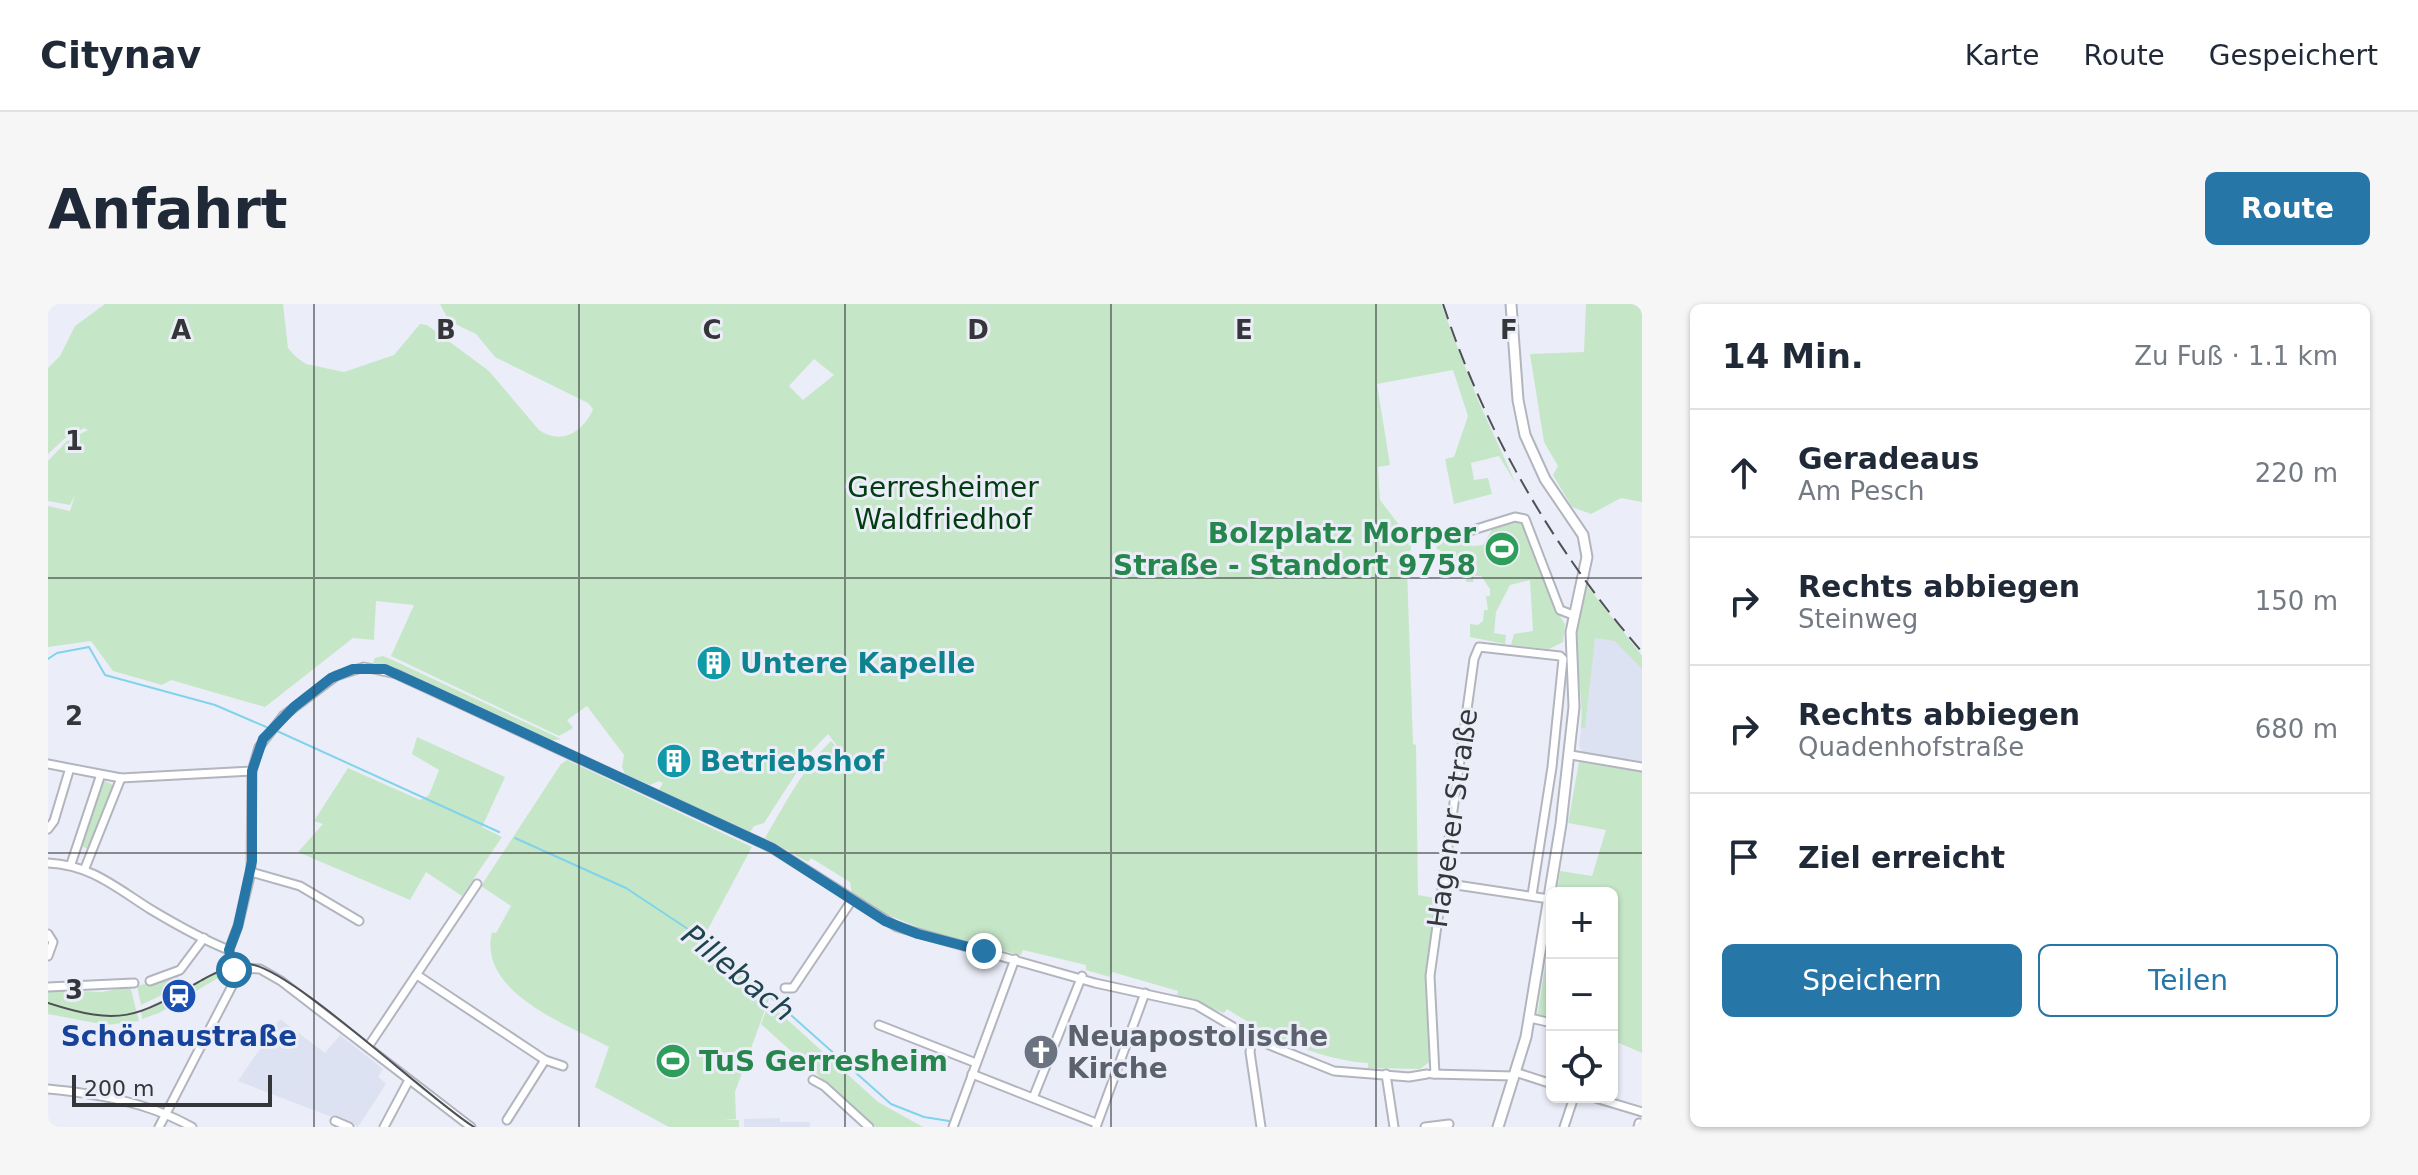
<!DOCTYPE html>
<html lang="de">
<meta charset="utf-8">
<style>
body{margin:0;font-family:"DejaVu Sans",sans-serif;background:#f6f6f7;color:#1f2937}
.controls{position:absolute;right:24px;bottom:24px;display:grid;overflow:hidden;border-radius:12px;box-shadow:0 2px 6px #0004}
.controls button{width:72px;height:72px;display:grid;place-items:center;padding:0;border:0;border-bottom:2px solid #e0e1e3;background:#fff;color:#1f2937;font:40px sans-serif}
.scale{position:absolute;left:24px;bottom:20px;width:200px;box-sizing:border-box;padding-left:8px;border:4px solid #35363a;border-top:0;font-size:22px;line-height:28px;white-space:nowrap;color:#35363a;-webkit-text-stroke:6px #ebeef8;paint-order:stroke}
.stop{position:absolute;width:24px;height:24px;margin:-18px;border:6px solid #2676a8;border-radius:50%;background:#fff}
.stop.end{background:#2676a8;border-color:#fff;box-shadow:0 2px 8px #0008}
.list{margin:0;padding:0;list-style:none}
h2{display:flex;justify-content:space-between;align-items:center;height:104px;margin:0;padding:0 32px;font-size:34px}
h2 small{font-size:26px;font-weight:400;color:#747a83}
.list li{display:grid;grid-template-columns:52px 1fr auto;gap:24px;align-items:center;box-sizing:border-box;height:128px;padding:0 32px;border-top:2px solid #e0e1e3}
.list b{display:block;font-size:30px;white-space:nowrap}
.list p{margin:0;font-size:26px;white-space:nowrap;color:#747a83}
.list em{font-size:26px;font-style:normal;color:#747a83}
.actions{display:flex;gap:16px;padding:24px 32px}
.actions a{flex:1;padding:18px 0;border:2px solid #2676a8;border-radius:12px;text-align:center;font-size:28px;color:#2676a8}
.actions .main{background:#2676a8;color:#fff}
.icon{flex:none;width:44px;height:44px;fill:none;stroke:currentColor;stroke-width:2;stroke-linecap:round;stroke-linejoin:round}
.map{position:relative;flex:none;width:1594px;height:823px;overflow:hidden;border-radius:12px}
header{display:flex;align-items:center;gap:48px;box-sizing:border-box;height:112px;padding:0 40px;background:#fff;border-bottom:2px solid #e0e1e3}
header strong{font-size:38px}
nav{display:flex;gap:44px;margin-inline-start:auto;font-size:28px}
.intro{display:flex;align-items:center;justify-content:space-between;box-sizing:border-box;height:192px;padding:0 48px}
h1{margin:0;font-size:56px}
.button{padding:20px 36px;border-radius:12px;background:#2676a8;color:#fff;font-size:28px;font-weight:700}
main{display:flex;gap:48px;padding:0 48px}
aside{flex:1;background:#fff;border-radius:12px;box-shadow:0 2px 6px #0004}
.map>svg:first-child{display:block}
</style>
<header>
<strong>Citynav</strong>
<nav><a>Karte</a><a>Route</a><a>Gespeichert</a></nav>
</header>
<div class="intro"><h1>Anfahrt</h1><a class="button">Route</a></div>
<main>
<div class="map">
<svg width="1594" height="823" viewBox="0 0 1594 823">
<rect width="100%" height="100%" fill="#ebeef8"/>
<g fill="#dce2f2">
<path d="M1546,292L1594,352V458L1535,448L1531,443Z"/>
<path d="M232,715L277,749L292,731L335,765L330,773L338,780L310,823L190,777Z"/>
<path d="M732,814V818H762V823H696V815Z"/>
</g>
<g fill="#c6e6c8" fill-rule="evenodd">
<path d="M57,0H235L240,44L248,53L258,60L296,68L346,51L372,20L379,21L441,67L491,126C514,142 536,127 545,105L540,99L447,53L428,30L401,17L392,0H1393L1429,94L1468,180L1451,152L1423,159L1426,176L1440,174L1444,190L1406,200L1397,155L1406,153L1420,112L1405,66L1329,80L1342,161L1330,163L1332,196L1364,238L1359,265L1365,440L1368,441L1370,591L1392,595L1382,661L1384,756L1372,765L1320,764V759C1271,756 1219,731 1179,705L1176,709L1129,691L1130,687L1064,668L1062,673L1038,666V661L975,646L973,651C914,637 855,625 804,590L802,578L763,554L760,558L717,534C735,503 757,461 783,437L797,452L780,430L760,451L716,519L706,522L702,528L611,486L615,479L611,477L602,481L577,470L574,463L576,451L539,402L519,416L525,424L511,432L343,352L366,301L328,297L326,336L305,334L217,403L123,376L114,381L65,367L43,337L0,343V202L22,207L27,191L22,201L0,197V157L19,137L40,126L36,124L16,135L0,150V64L12,52L27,22ZM766,55L786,71L755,96L741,82Z"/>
<path d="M1538,0H1594V198L1573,194L1543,210L1524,203L1505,171L1510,162L1496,138L1482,50L1536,48Z"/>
<path d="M1473,216C1496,245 1496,289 1517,320L1515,338L1501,345L1463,341L1466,330L1485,327L1482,276L1462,281L1448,308L1446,329L1458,331L1457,340L1422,333V320L1430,321L1435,317L1436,306H1440L1438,292H1442V285L1433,272H1426L1425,278H1418L1417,259L1402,257L1400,250L1389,245L1388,239L1413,232L1425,242L1435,241L1446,222Z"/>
<path d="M1537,279L1594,352V365L1567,337L1547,334L1537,424H1533C1537,385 1522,348 1528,310C1529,300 1534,289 1537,279Z"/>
<path d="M335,352L351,359L513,435L501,437L349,366L325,359L327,354Z"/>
<path d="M369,433L457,473L434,523L454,533L414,592L378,568L362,596L250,548L275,520L266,517L300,464L372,496L381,491L391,466L364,450Z"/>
<path d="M519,456L704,543L653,638L721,695L687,788L688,815H675L691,816V823H621L547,783L561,743C520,721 429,688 444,628L448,629L463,602L433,582L513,460Z"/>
<path d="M1531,458L1594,468V749L1564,736V589H1509L1512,567L1544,572L1558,526L1520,519Z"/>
<path d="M54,476L68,482L42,546L33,542Z"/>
<path d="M1504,620V716L1489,713Z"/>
<path d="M167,668L170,674L111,709L94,715L93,707Z"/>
<path d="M129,672L135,681L93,701L89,682Z"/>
<path d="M82,682L91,717L58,721L0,710V686L54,688Z"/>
<path d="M721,699L830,798L875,823H828L713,720Z"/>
</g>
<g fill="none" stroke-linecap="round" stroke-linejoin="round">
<g stroke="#81d3ec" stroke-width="2">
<path d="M0,355L9,349L41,343L57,371L167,401L223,425"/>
<path d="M229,427L451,528"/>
<path d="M467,534L578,584L664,641L843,800L876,813L901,817"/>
</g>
<defs>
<g id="minor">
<path d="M1412,230L1467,213L1477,215L1512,306L1525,311"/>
<path d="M1523,451L1594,463"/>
<path d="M0,460L73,474L204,467"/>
<path d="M0,525L6,517L21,467"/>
<path d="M0,559C43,561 67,583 102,605C127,620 153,635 181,646"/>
<path d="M23,560L52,473"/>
<path d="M37,564L73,474"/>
<path d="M203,568L252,582L311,617"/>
<path d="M1395,579L1501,595"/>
<path d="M0,630L5,638L0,652"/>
<path d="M185,664L212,665L233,677L423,823"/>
<path d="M369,671L497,756L515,762"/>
<path d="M102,677L132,666L156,634"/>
<path d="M0,683L86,679"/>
<path d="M737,684H745L804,596"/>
<path d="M1482,714L1504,719"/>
<path d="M831,721L928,759"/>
<path d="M1204,734L1202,748L1213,823"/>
<path d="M320,743L429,580"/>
<path d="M1467,768L1504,780"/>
<path d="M924,770L1048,819"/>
<path d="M1338,770L1346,823"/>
<path d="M1384,770L1466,772"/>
<path d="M1387,770L1382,672L1426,355L1431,343L1512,352L1515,355L1504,463L1484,591"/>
<path d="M765,776L776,782L821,823"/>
<path d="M0,785C51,790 99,798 144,823"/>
<path d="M1544,793L1594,808"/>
<path d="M985,794L1034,672"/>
<path d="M459,816L497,756"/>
<path d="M287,817L301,823"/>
<path d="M111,823L184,682L186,666L181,646L190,622L203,568L204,467L211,443L235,412L288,372L316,363L348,370L724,544L849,623L1047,679L1148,701L1204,734L1286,767L1361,773L1379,770"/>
<path d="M336,823L361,776"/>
<path d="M905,823L967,655"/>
<path d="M1048,823L1097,689"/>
<path d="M1377,823L1401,820"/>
<path d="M1516,823L1526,793"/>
<path d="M1590,823L1591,819"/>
</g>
<path id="major" d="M1450,823L1478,733L1513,520L1526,403L1523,328L1539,253L1535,231L1497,175L1477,131L1470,96L1463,0"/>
</defs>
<use href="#minor" stroke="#b2b5be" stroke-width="11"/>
<use href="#major" stroke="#b2b5be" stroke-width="13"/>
<use href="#minor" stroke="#fff" stroke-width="7"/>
<use href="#major" stroke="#fff" stroke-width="9"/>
<path stroke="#505156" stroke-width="2" d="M0,699C74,723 89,713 154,676C168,669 183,659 200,660C242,662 379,794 426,823"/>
<path stroke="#505156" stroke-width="2" stroke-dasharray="16 8" stroke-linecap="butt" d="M1395,0C1437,128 1506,246 1594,348"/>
</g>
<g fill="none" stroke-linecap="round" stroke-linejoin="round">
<path stroke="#2676a8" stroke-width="10" d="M186,666L181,646L190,622L204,557V467L215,435L246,403L283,374L305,365H337L379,384L724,544L837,617L870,630L936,647"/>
</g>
<path fill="none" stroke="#35363a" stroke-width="2" stroke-opacity="0.55" d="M266,0V823M531,0V823M797,0V823M1063,0V823M1328,0V823M0,274H1594M0,549H1594"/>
<defs>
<symbol id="stadium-disc" viewBox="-11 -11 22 22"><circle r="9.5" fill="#2e9e5b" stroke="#ebeef8"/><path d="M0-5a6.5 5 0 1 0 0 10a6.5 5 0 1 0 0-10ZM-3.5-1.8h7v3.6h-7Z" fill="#fff"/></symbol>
<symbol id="building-disc" viewBox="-11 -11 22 22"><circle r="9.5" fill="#0f9aa8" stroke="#ebeef8"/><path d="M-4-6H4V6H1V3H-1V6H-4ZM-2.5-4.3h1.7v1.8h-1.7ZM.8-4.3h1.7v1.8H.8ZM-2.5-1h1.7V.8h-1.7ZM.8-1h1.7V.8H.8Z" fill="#fff"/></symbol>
<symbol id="station-disc" viewBox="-11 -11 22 22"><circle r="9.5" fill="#1a4fb4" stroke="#ebeef8"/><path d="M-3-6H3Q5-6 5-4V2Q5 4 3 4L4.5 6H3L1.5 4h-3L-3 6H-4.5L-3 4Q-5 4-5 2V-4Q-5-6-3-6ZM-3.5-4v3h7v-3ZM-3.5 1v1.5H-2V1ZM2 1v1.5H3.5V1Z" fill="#fff"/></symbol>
<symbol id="church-disc" viewBox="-11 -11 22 22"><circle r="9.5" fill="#6b7280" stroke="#ebeef8"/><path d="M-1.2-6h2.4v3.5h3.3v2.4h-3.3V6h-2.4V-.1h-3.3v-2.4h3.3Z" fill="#fff"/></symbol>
</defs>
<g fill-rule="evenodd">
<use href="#stadium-disc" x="1434" y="225" width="40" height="40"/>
<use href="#building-disc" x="646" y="339" width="40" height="40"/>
<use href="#building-disc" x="606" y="437" width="40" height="40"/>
<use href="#station-disc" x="111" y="672" width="40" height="40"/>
<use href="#church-disc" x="973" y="728" width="40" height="40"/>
<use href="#stadium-disc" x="605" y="737" width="40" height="40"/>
</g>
<g text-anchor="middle" stroke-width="6" stroke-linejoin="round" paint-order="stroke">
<g font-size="28" fill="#023d10" stroke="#ebeef8">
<text x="895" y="193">Gerresheimer<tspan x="895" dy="32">Waldfriedhof</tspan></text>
</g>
<g font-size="28" font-weight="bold" fill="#27864d" stroke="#ebeef8" text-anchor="end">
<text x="1428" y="239">Bolzplatz Morper<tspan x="1428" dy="32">Straße - Standort 9758</tspan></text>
<text x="651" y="767" text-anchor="start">TuS Gerresheim</text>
</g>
<g font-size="28" font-weight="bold" fill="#0d838f" stroke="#ebeef8" text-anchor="start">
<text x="692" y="369">Untere Kapelle</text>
<text x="652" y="467">Betriebshof</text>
</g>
<g font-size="28" fill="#35363a" stroke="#ebeef8">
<text transform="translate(1404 514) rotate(-82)" y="10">Hagener Straße</text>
</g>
<g font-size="28" font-weight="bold" fill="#164399" stroke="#ebeef8">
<text x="131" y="742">Schönaustraße</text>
</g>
<g font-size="28" font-weight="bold" fill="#5b616d" stroke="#ebeef8" text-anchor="start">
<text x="1019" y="742">Neuapostolische<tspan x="1019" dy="32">Kirche</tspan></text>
</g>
<g font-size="30" font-style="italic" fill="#1e444f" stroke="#ebeef8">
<text transform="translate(690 669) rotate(39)" y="10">Pillebach</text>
</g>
</g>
<g font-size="26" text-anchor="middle" font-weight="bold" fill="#35363a" stroke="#ebeef8" stroke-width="6" stroke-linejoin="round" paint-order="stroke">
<text x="133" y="35">A</text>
<text x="398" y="35">B</text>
<text x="664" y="35">C</text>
<text x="930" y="35">D</text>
<text x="1196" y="35">E</text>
<text x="1461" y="35">F</text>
<text x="26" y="146">1</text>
<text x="26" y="421">2</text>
<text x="26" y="695">3</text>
</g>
</svg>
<div class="controls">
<button>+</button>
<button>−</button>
<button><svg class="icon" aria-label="locate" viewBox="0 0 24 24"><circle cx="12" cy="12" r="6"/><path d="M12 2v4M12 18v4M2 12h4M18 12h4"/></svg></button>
</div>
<div class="scale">200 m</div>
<div class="stop" style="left:186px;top:666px"></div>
<div class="stop end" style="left:936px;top:647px"></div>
</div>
<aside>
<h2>14 Min.<small>Zu Fuß · 1.1 km</small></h2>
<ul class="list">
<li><svg class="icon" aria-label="ahead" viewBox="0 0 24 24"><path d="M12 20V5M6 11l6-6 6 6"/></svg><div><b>Geradeaus</b><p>Am Pesch</p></div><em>220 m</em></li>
<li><svg class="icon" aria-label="right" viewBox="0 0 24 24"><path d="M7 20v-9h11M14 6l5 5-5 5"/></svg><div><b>Rechts abbiegen</b><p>Steinweg</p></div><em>150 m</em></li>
<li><svg class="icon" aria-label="right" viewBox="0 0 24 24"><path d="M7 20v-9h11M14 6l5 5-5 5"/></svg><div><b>Rechts abbiegen</b><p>Quadenhofstraße</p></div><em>680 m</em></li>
<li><svg class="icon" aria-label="arrive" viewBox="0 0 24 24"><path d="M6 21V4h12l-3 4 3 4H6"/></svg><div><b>Ziel erreicht</b></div></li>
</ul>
<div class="actions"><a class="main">Speichern</a><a>Teilen</a></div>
</aside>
</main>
